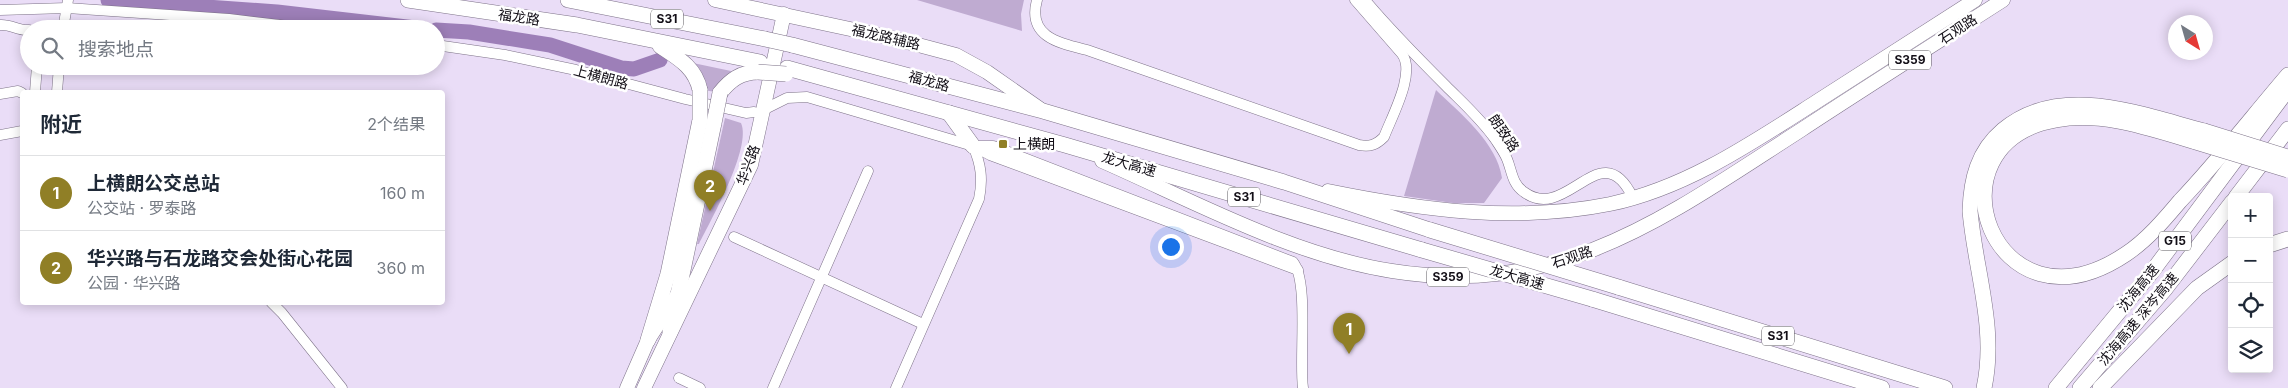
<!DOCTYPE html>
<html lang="zh">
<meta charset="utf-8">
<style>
body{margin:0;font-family:Inter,"Noto Sans SC",sans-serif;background:#f2f2f3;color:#1f2937}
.controls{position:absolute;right:15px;bottom:15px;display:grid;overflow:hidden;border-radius:5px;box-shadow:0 2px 12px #0003}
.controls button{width:45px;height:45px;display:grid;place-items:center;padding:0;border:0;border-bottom:1px solid #e0e1e3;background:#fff;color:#1f2937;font:25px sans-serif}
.compass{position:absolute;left:2168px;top:15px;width:45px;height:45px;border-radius:50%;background:#fff;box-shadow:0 2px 12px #0003;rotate:143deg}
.you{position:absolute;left:1170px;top:246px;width:18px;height:18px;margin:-12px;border:4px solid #fff;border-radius:50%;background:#1a73e8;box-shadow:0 0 0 8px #1a73e833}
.badge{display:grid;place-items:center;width:32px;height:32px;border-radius:50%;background:#907f26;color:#fff;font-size:16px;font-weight:700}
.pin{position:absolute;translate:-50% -41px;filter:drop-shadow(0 1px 2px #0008)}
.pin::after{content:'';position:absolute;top:26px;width:18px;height:15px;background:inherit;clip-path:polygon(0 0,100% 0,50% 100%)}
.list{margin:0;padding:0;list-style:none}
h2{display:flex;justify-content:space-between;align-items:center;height:65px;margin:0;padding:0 20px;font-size:21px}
h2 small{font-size:16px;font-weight:400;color:#747a83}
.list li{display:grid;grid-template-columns:32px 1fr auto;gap:15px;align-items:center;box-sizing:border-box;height:75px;padding:0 20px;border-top:1px solid #e0e1e3}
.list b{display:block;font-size:19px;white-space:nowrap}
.list p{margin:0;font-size:16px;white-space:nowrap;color:#747a83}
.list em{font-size:16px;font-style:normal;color:#747a83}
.icon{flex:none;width:28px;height:28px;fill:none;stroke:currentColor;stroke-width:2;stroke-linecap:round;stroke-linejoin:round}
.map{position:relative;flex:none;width:2288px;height:388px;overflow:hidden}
.search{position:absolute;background:#fff;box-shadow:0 2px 12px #0003;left:20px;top:20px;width:425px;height:55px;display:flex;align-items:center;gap:12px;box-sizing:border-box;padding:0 18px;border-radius:28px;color:#747a83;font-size:19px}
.panel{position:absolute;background:#fff;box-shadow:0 2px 12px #0003;left:20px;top:90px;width:425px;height:215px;border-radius:5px}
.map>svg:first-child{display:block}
</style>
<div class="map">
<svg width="2288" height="388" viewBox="0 0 2288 388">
<rect width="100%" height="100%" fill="#eaddf7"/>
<g fill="#bfabd1">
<path d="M917,0H1024L1021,14L1022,31Z"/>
<path d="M693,63L731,71L730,76L715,92L704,90Z"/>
<path d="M1436,90C1460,113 1497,143 1502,178L1484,203H1453L1404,196Z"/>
<path d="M725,118L741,123C752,147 711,220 699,244H697Z"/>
</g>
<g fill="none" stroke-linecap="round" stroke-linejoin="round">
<g stroke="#9d7fb8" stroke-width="15">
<path d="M108,0L277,12L424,29"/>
<path d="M436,30L469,32L550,45L621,68L634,69L660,60"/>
</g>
<defs>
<g id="minor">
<path d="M1037,0C1027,37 1059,43 1087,50L1359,145C1370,147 1376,145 1384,137C1392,116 1416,73 1402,54L1355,0"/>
<path d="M1365,0C1390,30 1418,58 1446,86C1463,103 1481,119 1495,139C1499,145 1504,152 1507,159C1512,171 1512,184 1524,192C1567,224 1601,131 1633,198"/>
<path d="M0,10L67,8L229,19L314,29"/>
<path d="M0,25C11,24 18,31 29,30"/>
<path d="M63,29L68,0"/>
<path d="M436,45L505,55L576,70L685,99L746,113L754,112"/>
<path d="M35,92L37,66"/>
<path d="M57,92L59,66"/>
<path d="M0,94L18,91L22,93"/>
<path d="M765,109L787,98L807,97L973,146L990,155L1298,270"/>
<path d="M0,135L22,131"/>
<path d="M976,146H993L1293,262C1309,281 1299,359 1303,388"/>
<path d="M734,237L923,324"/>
<path d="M271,302L282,313L342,388"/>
<path d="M679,378L700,388"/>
<path d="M773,388L868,171"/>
<path d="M896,388L979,199C983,179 981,164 973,146"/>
</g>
<g id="major">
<path d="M715,0L892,38L956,55L987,72L1040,109"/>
<path d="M1102,161C1193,201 1294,256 1392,271C1561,298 1667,216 1801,130C1868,86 1936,43 2003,0"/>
<path d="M1328,191C1421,210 1516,223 1610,204C1686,188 1752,143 1816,102C1869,68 1922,34 1975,0"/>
<path d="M627,388L648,340L677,295"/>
<path d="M644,388L751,165L784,14"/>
</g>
<g id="highway">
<path d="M408,0L577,25L760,62"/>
<path d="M568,0L765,39"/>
<path d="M792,45L1043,111L1284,182L1430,230"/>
<path d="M660,46C678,58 695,67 700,90"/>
<path d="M787,68L1065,145L1422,250"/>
<path d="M720,93C730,80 741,72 758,72"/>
<path d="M949,113L973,146"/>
<path d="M2196,142C2151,129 2103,111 2056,120C1922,143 1993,343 2126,254C2147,240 2164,220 2180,201C2218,161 2252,117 2288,75"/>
<path d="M2236,197L2288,129"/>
<path d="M2269,245L2288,239"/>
<path d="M1618,287L1945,388"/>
<path d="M1592,299L1882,388"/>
<path d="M670,332L714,123"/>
<path d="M648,340L668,274L700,120"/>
<path d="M1984,388C1997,328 1975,270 1970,211C1971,179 1978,151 2003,130C2060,82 2142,115 2204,131"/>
<path d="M2056,388L2151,273L2286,92"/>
<path d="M2080,388L2166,288L2232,202"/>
<path d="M2100,388L2197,288L2232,263"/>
</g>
</defs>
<use href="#minor" stroke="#7d7288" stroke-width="11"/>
<use href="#major" stroke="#7d7288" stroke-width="15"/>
<use href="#highway" stroke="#7d7288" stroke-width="16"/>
<use href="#minor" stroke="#fff" stroke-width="10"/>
<use href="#major" stroke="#fff" stroke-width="14"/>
<use href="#highway" stroke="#fff" stroke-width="15"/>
<defs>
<g id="highway-bridge">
<path d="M765,39L792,45"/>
<path d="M758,72L786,74"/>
<path d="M700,90V120"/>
<path d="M714,123L720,93"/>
<path d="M2204,131L2288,157"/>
<path d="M2196,142L2288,170"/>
<path d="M1430,230L1618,287"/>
<path d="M1422,250L1592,299"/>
</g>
</defs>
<use href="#highway-bridge" stroke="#7d7288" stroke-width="16" stroke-linecap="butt"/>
<use href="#highway-bridge" stroke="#fff" stroke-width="15"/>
</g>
<rect fill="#907f26" stroke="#fff" stroke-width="2" x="998" y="139" width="10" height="10" rx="2.5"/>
<g text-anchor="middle" stroke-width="5" stroke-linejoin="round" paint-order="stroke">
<g fill="#fff" stroke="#59565c" stroke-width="1">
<rect x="651" y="9.5" width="32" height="19" rx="4"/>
<rect x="1889" y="50.5" width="42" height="19" rx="4"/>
<rect x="1228" y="187.5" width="32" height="19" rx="4"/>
<rect x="2159" y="231.5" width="32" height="19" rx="4"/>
<rect x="1427" y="267.5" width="42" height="19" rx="4"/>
<rect x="1762" y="326.5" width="32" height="19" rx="4"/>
</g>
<g font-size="12" font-weight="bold" fill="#120e16">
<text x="667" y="23">S31</text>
<text x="1910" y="64">S359</text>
<text x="1244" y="201">S31</text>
<text x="2175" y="245">G15</text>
<text x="1448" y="281">S359</text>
<text x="1778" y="340">S31</text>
</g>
<g font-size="14" fill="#120e16" stroke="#fff">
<text transform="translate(519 17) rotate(9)" y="5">福龙路</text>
<text transform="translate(1958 29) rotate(-33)" y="5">石观路</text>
<text transform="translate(886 37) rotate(13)" y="5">福龙路辅路</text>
<text transform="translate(601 77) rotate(15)" y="5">上横朗路</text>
<text transform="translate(929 81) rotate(15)" y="5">福龙路</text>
<text transform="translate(1504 133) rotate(56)" y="5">朗致路</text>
<text transform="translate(1129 164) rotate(16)" y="5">龙大高速</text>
<text transform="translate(748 165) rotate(-70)" y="5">华兴路</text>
<text transform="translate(1572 257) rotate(-18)" y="5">石观路</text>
<text transform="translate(1517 277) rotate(16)" y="5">龙大高速</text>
<text transform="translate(2138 288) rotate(-51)" y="5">沈海高速</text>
<text transform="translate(2138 319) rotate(-50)" y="5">沈海高速 深岑高速</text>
</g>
<g font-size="14" fill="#120e16" stroke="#fff" text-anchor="start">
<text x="1013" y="149">上横朗</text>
</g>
</g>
</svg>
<div class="controls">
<button>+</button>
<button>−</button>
<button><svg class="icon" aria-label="locate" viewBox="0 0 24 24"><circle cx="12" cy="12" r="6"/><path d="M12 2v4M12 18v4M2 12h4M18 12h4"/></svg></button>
<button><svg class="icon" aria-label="layers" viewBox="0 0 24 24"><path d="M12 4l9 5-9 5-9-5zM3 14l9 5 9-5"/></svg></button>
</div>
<svg class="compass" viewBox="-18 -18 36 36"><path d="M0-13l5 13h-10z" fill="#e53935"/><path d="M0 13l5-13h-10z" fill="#747a83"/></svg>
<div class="you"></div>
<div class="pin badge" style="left:1349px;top:354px">1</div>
<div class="pin badge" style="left:710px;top:211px">2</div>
<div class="search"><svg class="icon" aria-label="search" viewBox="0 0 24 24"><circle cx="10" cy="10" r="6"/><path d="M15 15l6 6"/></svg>搜索地点</div>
<section class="panel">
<h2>附近<small>2个结果</small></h2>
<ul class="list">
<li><span class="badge">1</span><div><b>上横朗公交总站</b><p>公交站 · 罗泰路</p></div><em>160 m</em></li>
<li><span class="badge">2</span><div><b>华兴路与石龙路交会处街心花园</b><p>公园 · 华兴路</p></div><em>360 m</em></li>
</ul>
</section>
</div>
